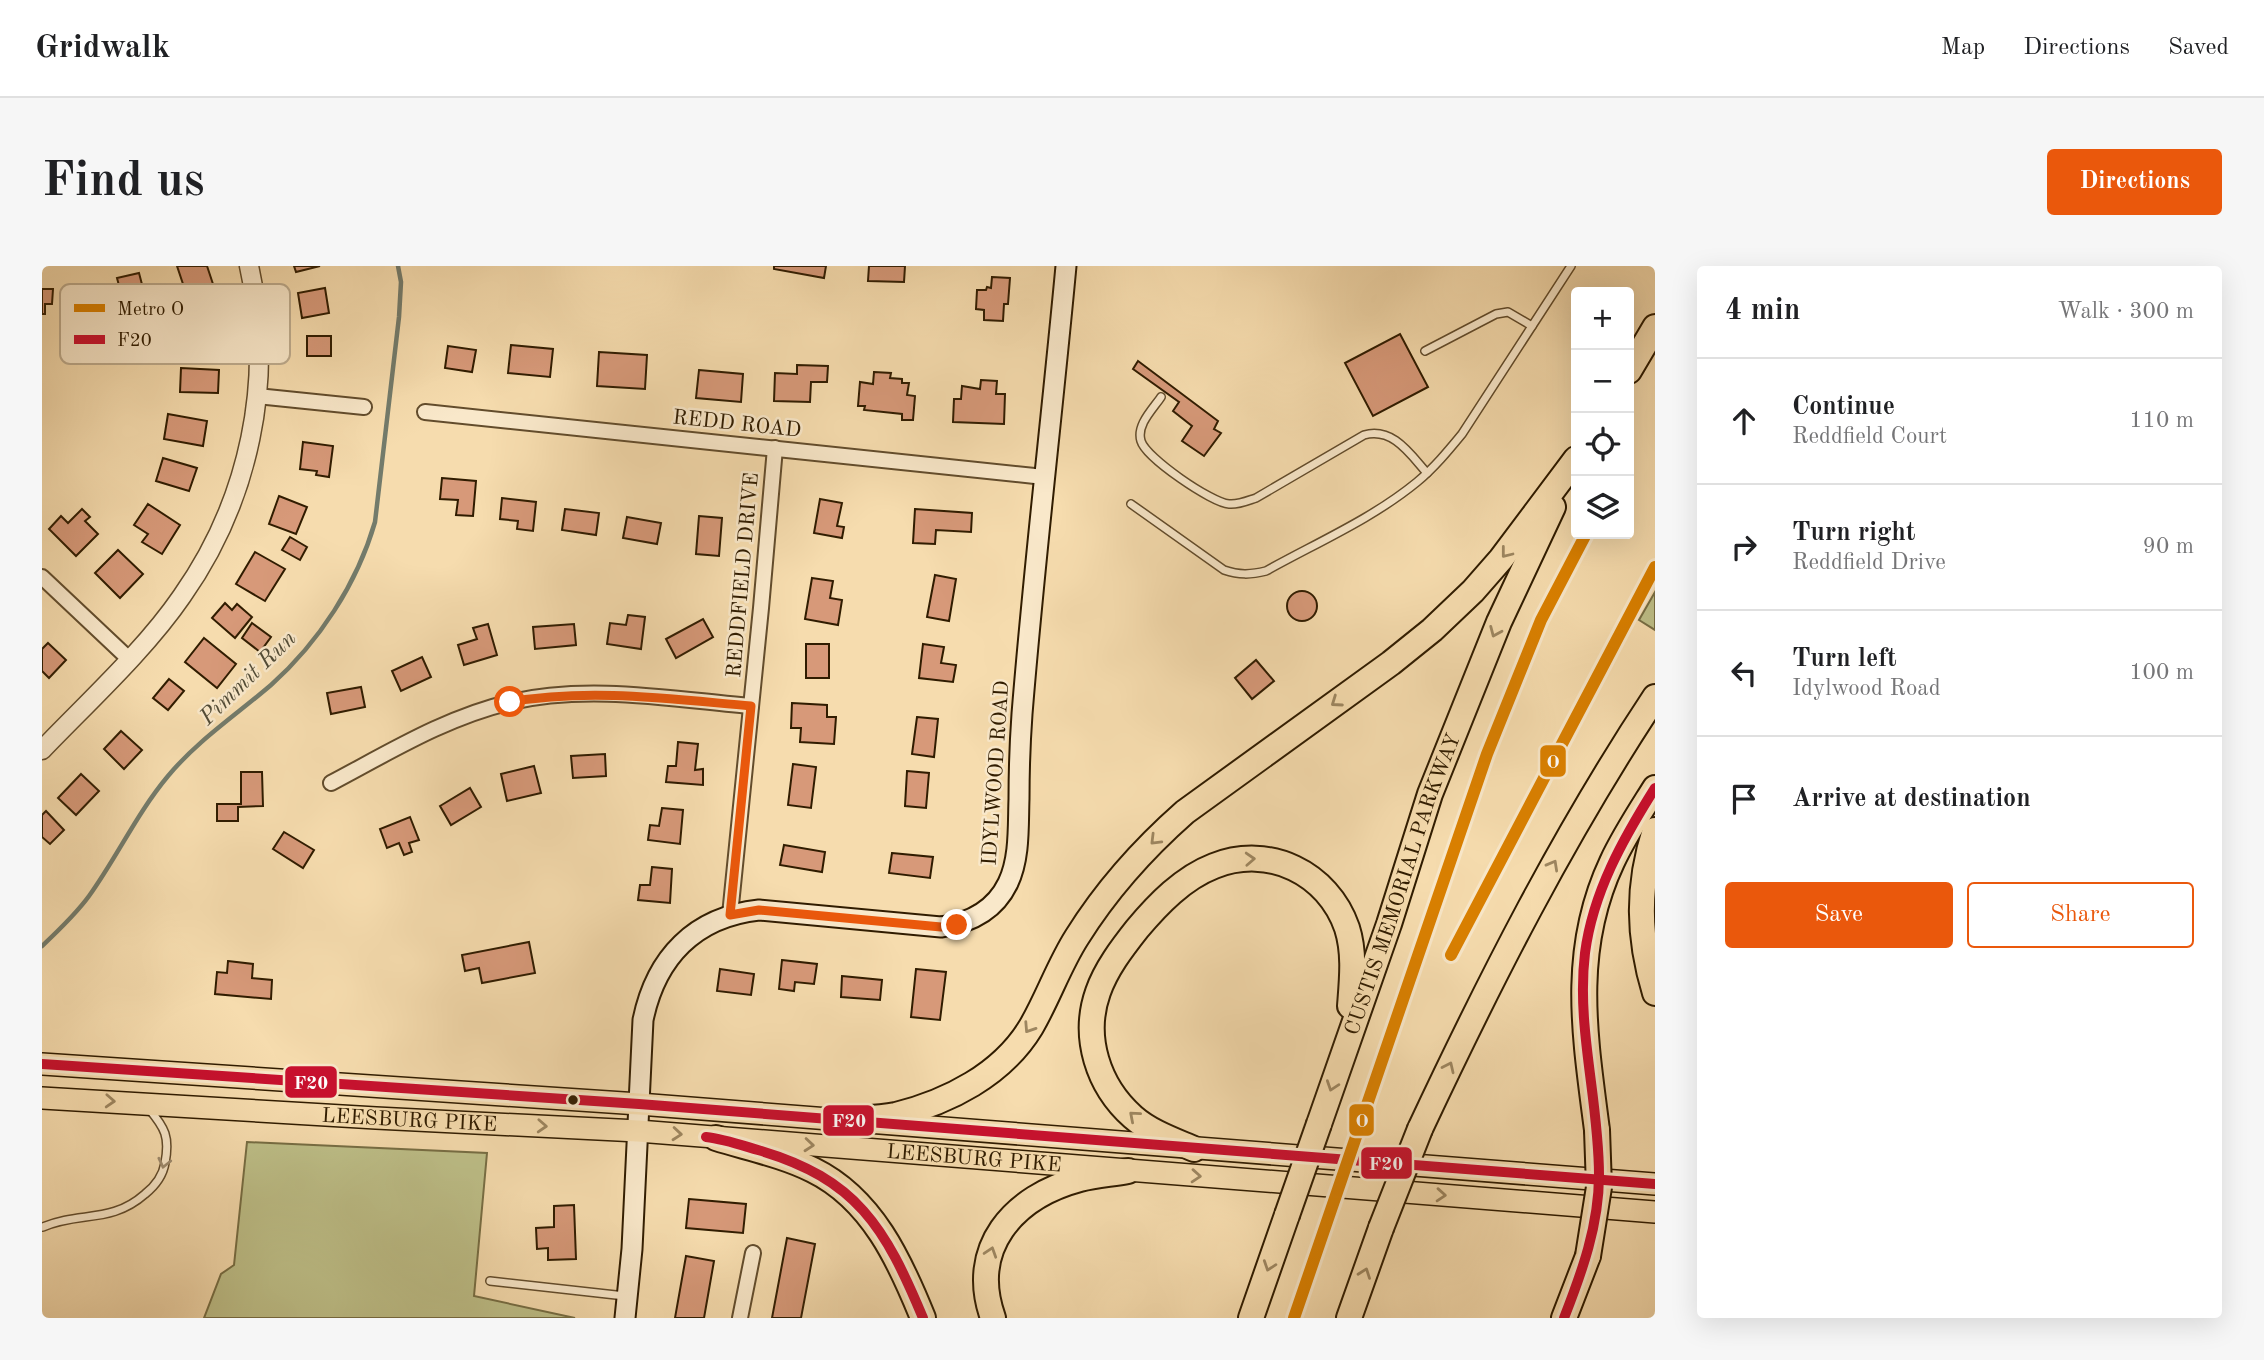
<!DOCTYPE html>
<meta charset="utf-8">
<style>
body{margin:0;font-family:"Old Standard TT",serif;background:#f6f6f6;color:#202124}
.controls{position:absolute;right:21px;top:21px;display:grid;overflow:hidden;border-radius:7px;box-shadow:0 7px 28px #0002}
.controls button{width:63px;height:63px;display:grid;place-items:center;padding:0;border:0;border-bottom:2px solid #e0e0e0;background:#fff;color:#202124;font:35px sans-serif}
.stop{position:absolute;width:21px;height:21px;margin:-16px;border:5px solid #ea580c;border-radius:50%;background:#fff}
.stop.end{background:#ea580c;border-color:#fff;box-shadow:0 2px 7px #0008}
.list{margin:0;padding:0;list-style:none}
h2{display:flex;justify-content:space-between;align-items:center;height:91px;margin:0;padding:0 28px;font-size:30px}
h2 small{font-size:23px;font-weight:400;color:#757577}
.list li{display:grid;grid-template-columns:46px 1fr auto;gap:21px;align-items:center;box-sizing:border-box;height:126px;padding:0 28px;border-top:2px solid #e0e0e0}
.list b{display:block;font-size:26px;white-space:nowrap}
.list p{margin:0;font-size:23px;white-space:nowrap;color:#757577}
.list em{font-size:23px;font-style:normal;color:#757577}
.actions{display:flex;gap:14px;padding:21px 28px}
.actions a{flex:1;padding:16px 0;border:2px solid #ea580c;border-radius:7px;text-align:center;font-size:24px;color:#ea580c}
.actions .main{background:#ea580c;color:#fff}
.icon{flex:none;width:38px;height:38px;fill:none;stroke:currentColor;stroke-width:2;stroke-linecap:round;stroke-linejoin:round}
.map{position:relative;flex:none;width:1613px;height:1052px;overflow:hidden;border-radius:7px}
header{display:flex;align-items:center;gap:42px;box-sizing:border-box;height:98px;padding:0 35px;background:#fff;border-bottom:2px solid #e0e0e0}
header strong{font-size:33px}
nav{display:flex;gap:38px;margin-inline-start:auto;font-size:24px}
.intro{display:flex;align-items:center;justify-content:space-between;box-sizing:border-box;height:168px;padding:0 42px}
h1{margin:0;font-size:49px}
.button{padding:18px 32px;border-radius:7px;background:#ea580c;color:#fff;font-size:24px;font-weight:700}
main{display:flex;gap:42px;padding:0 42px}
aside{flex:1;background:#fff;border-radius:7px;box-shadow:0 7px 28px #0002}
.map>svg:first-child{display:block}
</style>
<header>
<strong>Gridwalk</strong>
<nav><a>Map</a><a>Directions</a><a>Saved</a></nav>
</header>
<div class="intro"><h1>Find us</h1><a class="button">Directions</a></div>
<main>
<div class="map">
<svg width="1613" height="1052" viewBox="0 0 1613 1052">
<rect width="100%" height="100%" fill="#f6dcae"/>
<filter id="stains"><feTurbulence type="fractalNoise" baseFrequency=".00286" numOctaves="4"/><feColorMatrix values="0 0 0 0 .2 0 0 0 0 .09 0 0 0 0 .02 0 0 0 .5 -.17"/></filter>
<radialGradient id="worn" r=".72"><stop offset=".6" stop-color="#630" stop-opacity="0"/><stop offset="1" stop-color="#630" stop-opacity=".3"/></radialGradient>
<g fill="#bec089" stroke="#776e44" stroke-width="2">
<path d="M1613,326V364L1597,354Z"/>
<path d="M205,876L445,887L432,1030L533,1052H162L179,1008L192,999Z"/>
</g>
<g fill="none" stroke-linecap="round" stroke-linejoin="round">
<path stroke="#737b6b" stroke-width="4.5" d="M0,680C16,665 34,648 47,630C75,591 95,547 126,510C155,475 194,449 229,419C277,376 315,318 333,256L357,51L359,16L356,0"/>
</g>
<g fill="#d79979" stroke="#301c00" stroke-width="2">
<path d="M135,0H165L171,18L144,27Z"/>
<path d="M252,0H278L254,6Z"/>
<path d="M732,0H784L782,12L732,3Z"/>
<path d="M827,0H863L862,16L826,15Z"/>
<path d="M97,7L102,26L80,31L75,12Z"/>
<path d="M950,11L968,12L966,38H962L961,55L942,54V44L934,43L935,24H944L945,21L949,22Z"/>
<path d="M283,22L287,47L260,52L256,27Z"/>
<path d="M0,23H11L10,38H3V48H0Z"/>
<path d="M1358,68L1386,121L1331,150L1303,97Z"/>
<rect x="265" y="70" width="24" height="20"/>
<path d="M469,79L511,83L508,111L466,107Z"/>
<path d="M406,80L434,84L430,106L403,102Z"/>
<path d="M557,86L605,89L603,123L555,120Z"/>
<path d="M1096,95L1176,155L1172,163L1179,167L1162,190L1140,175L1150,160L1131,145L1137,136L1091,103Z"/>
<path d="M755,99L786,100L785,116H769L768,136L732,135L733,107L755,108Z"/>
<path d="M139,102L177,104L176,127L138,126Z"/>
<path d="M657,104L701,108L699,136L654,132Z"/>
<path d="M832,106L849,107L848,112L860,113V117H867L865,129L873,130L871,154H860V148L822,144L823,140H816L818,116L831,118Z"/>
<path d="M939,114L955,115L954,128H963L962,158L911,156L912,133H919L920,120L938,123Z"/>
<path d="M126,148L165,155L161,180L122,173Z"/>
<path d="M261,176L291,180L287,211L274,209L275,205L258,203Z"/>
<path d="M121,192L155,202L147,225L114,215Z"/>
<path d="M400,212L434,215L431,250L414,249L416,234L398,233Z"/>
<path d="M237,230L265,241L254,268L227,258Z"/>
<path d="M460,232L494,236L491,265L475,263L476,255L458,253Z"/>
<path d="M778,233L800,237L795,260L802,261L800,272L772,267Z"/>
<path d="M106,238L138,259L120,288L100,276L106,268L92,259Z"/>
<path d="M40,243L48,251L43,255L56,268L34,290L7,263L19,250L26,257Z"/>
<path d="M523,243L557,247L554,269L520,264Z"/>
<path d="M873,243L930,247L929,266L894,264L893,278L871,277Z"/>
<path d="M657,250L680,252L677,290L654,288Z"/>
<path d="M585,251L619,257L615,278L581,272Z"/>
<path d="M248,271L265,281L258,294L240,284Z"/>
<path d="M76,284L101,308L78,332L53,307Z"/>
<path d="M213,286L243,303L223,335L194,318Z"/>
<path d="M893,309L914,313L907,355L885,351Z"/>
<path d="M770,312L791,315L788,332L800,334L796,359L763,353Z"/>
<circle cx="1260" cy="340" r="15"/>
<path d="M183,337L190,344L195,338L210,351L193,372L170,352Z"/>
<path d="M586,349L603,351L599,383L565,378L568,357L584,359Z"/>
<path d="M661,353L671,371L634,392L624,373Z"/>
<path d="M210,357L229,371L218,386L200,372Z"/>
<path d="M446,358L455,389L422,399L416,379L435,373L431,362Z"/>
<path d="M532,358L534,379L493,383L491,361Z"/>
<path d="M162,372L194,398L175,422L143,396Z"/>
<path d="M6,377L24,394L7,412L0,405V383Z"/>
<rect x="764" y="378" width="23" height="34"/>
<path d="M881,378L902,381L899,397L914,399L911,416L877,412Z"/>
<path d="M380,391L389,411L359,425L350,405Z"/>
<path d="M1214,394L1232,415L1210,433L1193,412Z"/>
<path d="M127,413L142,425L126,444L111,432Z"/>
<path d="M319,421L323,441L289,448L285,427Z"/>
<path d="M750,437L785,439V451H794L792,478L758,476L759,462H749Z"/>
<path d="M875,451L896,453L892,491L870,488Z"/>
<path d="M79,465L100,484L82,503L62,483Z"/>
<path d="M636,476L656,478L653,504L661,503V519L624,516L626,500H634Z"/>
<path d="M563,488L564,510L531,512L529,490Z"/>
<path d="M751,498L774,501L769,542L746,539Z"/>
<path d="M492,500L499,527L465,535L459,508Z"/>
<path d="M865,505L887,507L884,542L863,540Z"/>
<path d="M199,506H220L221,540L196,541V555H175V538H199Z"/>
<path d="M39,508L57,525L34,549L16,532Z"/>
<path d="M428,522L439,541L409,559L398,540Z"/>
<path d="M620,542L641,544L638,578L606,574L608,559L617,560Z"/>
<path d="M4,545L22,564L8,578L0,571V549Z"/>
<path d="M368,551L377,574L367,577L370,586L362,589L357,577L345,582L338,563Z"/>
<path d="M242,566L272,584L261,602L231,583Z"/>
<path d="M742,579L783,586L780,606L738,599Z"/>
<path d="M850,587L891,591L888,612L847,607Z"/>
<path d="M610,601L630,603L628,637L596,634L598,619H608Z"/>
<path d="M487,676L493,707L440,717L437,702L423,705L420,689Z"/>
<path d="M740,694L775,698L772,718L753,716L752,725L737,723Z"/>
<path d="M186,695L211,698L210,712L230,714L229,733L173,728L175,706L185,707Z"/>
<path d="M678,703L712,708L709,729L675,725Z"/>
<path d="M874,703L904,706L898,754L869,751Z"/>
<path d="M800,710L840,714L838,734L799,731Z"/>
<path d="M647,933L704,938L701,967L644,962Z"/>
<path d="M532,939L534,993L506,994V982L495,983L494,962L512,961V940Z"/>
<path d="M745,972L773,978L759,1052H730Z"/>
<path d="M644,990L672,995L662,1052H633Z"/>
</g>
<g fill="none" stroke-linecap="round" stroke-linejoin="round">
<defs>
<g id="service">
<path d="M1383,85L1454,48L1466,46L1490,60"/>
<path d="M1119,131C1111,143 1094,159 1099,175C1104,192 1170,237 1187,238C1196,239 1205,235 1214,232L1322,169C1351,161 1368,188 1385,207"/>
<path d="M1089,238L1182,304C1197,309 1208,309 1224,305C1274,277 1330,253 1375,216C1392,202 1406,185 1420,168L1529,0"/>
<path d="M1,961C38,945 69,958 103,928C113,920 121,909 123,897C128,871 123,862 107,843"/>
<path d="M448,1015L583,1030"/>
</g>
<g id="minor">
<path d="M215,130L322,141"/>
<path d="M383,146L1002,211"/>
<path d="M0,311L87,393"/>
<path d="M289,517C346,487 404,451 469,436C546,418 630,433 709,440"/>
<path d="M688,649L719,342L733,182"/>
<path d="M698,1052L711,987"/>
</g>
<path id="tertiary" d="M0,484C46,436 103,384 140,330C207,235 233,114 207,0"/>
<path id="secondary" d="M583,1052L590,983L601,754C614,691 653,651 717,644L899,661C928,657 953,644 966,617C978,592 976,560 977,533C977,505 978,476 980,448C992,299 1010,150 1024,0"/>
<g id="primary">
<path d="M0,798L597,838L1613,918"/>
<path id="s1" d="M0,832L334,852L596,865L1613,946"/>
</g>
<g id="motorway">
<path d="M1587,105L1613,61"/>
<path d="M1613,564C1595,620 1596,671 1613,727"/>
<path d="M795,854C814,852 835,853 854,849C906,836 960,809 989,761C1006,732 1017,699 1035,671C1065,623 1101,583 1143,546L1349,397L1390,364L1431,325L1459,293L1534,193"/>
<path id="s2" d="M1277,858L1347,658L1388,528L1457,356L1511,241"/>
<path d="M1378,863C1448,714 1522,568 1613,431"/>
<path d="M1555,864C1543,771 1528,685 1570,596C1582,570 1598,546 1613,522"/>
<path d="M674,872C706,882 741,889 771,904C830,933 858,995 881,1052"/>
<path d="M1152,883C1131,874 1108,866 1091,851C1056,820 1040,771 1056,726C1064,703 1080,682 1095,663C1116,638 1141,612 1172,600C1227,578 1286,607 1305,662C1313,687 1310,714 1308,740"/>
<path d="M951,1052C926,982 971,931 1038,913C1053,909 1070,908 1086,905"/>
<path d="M1209,1052L1245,949"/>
<path d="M1307,1052L1339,962"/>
<path d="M1522,1052L1546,990"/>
</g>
</defs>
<use href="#service" stroke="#624c2c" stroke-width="10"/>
<use href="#minor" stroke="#624c2c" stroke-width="18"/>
<use href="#tertiary" stroke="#624c2c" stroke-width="21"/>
<use href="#secondary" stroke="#301c00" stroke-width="23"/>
<use href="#primary" stroke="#301c00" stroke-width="24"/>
<use href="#motorway" stroke="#301c00" stroke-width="28"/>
<use href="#service" stroke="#f9e8ca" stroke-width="7"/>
<use href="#minor" stroke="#f9e8ca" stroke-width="14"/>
<use href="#tertiary" stroke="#f9e8ca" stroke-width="18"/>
<use href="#secondary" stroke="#f9e8ca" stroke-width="19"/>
<use href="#primary" stroke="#f6dcae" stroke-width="21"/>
<use href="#motorway" stroke="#f6dcae" stroke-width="24"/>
<defs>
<g id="motorway-bridge">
<path d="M1245,949L1277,858"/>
<path d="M1339,962L1378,863"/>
<path d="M1546,990L1557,921L1555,864"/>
</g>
</defs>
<use href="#motorway-bridge" stroke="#301c00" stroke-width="28" stroke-linecap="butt"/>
<use href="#motorway-bridge" stroke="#f6dcae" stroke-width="24"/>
<defs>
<g id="bus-1">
<path d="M0,798L597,838L1613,918"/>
<path d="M664,871C682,873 699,879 716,884C815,913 843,961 881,1052"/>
<path d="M1522,1052C1540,1006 1557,959 1557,909C1557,834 1534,761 1543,687C1551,626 1581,573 1613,522"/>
</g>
</defs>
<use href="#bus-1" stroke="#f9e8ca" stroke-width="16"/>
<use href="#bus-1" stroke="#c8102e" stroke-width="10"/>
<defs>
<g id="metro-1">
<path d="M1409,689L1613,301"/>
<path d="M1252,1052L1445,488L1499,354L1544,268"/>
</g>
</defs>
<use href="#metro-1" stroke="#f9e8ca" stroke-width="18"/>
<use href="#metro-1" stroke="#da8000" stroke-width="12"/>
</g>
<defs><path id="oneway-chevron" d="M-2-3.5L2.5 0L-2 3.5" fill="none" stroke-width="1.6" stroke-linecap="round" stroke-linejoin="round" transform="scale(1.75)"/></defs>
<g stroke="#9d8660">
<use href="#oneway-chevron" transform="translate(1464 287) rotate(128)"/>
<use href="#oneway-chevron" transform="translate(1453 366) rotate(113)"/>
<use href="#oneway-chevron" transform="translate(1294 436) rotate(145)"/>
<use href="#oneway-chevron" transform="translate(1113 574) rotate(135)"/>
<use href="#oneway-chevron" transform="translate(1208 593) rotate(-3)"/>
<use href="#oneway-chevron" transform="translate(1511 599) rotate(-61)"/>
<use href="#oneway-chevron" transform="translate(987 762) rotate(123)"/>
<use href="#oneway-chevron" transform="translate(1407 801) rotate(-65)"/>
<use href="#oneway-chevron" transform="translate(1290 820) rotate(109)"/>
<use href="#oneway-chevron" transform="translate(68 835) rotate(3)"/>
<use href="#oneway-chevron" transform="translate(1092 850) rotate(-139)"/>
<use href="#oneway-chevron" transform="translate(500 860) rotate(3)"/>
<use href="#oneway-chevron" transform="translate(635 868) rotate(5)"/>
<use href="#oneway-chevron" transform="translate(767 879) rotate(5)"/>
<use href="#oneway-chevron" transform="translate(1154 910) rotate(4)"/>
<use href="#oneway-chevron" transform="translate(1399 929) rotate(4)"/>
<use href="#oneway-chevron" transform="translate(949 986) rotate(-72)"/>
<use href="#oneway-chevron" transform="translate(1227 1000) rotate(109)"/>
<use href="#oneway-chevron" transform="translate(1323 1007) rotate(-70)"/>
</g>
<use stroke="#9f8c6f" href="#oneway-chevron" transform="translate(122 897) rotate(103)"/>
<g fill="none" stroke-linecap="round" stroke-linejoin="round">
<path stroke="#ea580c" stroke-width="9" d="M468,436C548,422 628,433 709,440L688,649L717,644L899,661L915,659"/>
</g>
<circle fill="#301c00" stroke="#f9e8ca" stroke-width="2.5" cx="531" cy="834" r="6"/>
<g text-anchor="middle" stroke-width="5" stroke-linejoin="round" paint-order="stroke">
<g font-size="21" fill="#301c00" stroke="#f9e8ca">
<text transform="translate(695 157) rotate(6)" y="7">REDD ROAD</text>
<text transform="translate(700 309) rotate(-85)" y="7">REDDFIELD DRIVE</text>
<text transform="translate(953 507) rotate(-86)" y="7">IDYLWOOD ROAD</text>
<text dy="7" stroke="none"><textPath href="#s2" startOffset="254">CUSTIS MEMORIAL PARKWAY</textPath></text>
<text dy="7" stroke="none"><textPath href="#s1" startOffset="368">LEESBURG PIKE</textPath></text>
<text dy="7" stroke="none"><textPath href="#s1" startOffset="934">LEESBURG PIKE</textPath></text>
</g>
<g font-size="23" font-style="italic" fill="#514b36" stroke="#f9e8ca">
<text transform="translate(205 411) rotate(-44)" y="8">Pimmit Run</text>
</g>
</g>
<rect x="18" y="18" width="230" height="80" rx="10" fill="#f9e8ca" stroke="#bdab8d" stroke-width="2"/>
<rect x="32" y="38" width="31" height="8" fill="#da8000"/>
<rect x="32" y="69" width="31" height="9" fill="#c8102e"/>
<g font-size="19" fill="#301c00">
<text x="75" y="49">Metro O</text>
<text x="75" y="80">F20</text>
</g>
<g stroke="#f9e8ca" stroke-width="2.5">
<rect x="1497" y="478" width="28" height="34" rx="7" fill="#da8000"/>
<rect x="242" y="799" width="54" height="34" rx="7" fill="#c8102e"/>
<rect x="1306" y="837" width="27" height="34" rx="7" fill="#da8000"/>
<rect x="780" y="838" width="53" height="33" rx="7" fill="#c8102e"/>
<rect x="1318" y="880" width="53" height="34" rx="7" fill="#c8102e"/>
</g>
<g font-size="19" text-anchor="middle" font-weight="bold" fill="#fff">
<text x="1511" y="502">O</text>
<text x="269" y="823">F20</text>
<text x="1320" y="861">O</text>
<text x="807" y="861">F20</text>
<text x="1344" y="904">F20</text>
</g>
<rect width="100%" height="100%" filter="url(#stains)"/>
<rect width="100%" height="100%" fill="url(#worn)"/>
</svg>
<div class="controls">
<button>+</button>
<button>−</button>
<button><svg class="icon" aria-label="locate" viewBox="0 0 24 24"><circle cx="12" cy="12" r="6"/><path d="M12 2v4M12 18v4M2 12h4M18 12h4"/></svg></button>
<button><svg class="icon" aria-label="layers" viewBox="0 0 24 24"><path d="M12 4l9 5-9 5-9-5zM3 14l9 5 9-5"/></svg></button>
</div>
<div class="stop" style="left:468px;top:436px"></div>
<div class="stop end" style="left:915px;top:659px"></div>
</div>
<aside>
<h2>4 min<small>Walk · 300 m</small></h2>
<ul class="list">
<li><svg class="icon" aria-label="ahead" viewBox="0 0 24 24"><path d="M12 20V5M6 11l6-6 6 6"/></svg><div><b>Continue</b><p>Reddfield Court</p></div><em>110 m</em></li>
<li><svg class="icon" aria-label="right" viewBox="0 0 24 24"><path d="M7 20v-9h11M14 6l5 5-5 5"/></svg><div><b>Turn right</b><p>Reddfield Drive</p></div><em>90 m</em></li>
<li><svg class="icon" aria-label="left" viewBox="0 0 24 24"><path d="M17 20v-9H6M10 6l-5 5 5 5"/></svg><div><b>Turn left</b><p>Idylwood Road</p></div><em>100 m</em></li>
<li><svg class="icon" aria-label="arrive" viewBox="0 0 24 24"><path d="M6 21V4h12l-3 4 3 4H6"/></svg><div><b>Arrive at destination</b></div></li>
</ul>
<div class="actions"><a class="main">Save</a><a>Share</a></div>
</aside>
</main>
